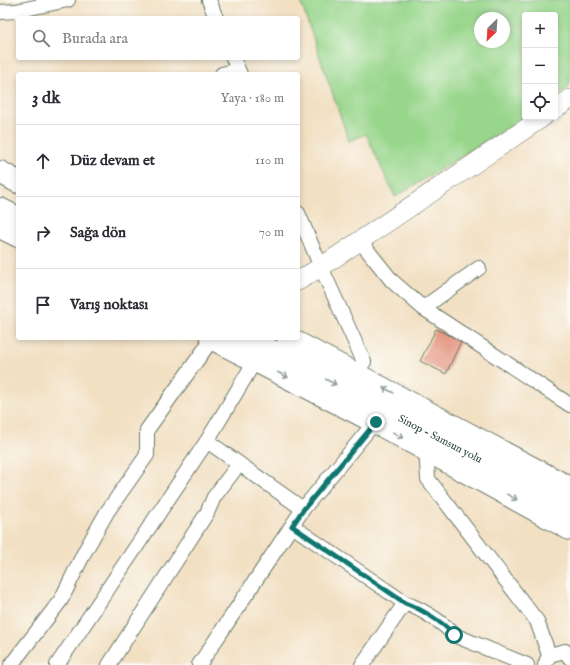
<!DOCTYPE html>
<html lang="tr">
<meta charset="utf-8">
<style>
body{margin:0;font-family:"IM FELL English",serif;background:#f7f7f7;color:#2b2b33}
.controls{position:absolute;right:12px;top:12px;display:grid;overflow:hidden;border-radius:4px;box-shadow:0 2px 6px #0003}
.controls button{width:36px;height:36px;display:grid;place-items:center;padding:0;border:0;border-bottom:1px solid #e1e1e2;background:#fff;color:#2b2b33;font:20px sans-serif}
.compass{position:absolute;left:474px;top:12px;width:36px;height:36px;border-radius:50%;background:#fff;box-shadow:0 2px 6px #0003;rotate:205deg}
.stop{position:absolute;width:12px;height:12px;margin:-9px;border:3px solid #0f766e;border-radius:50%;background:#fff}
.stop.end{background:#0f766e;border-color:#fff;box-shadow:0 1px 4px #0008}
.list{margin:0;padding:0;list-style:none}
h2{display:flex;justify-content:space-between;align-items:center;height:52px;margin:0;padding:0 16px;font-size:17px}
h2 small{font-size:13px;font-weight:400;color:#7c7c81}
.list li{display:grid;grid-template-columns:26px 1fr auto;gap:12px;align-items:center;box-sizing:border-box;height:72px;padding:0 16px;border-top:1px solid #e1e1e2}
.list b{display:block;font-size:15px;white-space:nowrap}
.list em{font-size:13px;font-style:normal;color:#7c7c81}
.icon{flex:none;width:22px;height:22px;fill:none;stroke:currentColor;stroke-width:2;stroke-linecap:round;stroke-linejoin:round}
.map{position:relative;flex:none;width:570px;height:665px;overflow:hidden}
.search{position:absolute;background:#fff;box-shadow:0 2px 6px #0003;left:16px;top:16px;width:284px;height:44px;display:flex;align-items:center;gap:10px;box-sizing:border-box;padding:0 14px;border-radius:4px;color:#7c7c81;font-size:15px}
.panel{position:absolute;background:#fff;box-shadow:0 2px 6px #0003;left:16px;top:72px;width:284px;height:268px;border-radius:4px}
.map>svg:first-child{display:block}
</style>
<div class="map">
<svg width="570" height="665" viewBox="0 0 570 665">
<rect width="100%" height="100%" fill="#fdfcf7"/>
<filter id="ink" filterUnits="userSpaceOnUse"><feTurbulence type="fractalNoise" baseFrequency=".025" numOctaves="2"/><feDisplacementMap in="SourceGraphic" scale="8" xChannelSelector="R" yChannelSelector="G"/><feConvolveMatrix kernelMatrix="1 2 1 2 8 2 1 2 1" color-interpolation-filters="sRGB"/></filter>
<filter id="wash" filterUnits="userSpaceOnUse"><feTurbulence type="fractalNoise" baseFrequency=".012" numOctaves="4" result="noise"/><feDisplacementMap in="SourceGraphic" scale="16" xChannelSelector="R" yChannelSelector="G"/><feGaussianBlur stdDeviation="0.9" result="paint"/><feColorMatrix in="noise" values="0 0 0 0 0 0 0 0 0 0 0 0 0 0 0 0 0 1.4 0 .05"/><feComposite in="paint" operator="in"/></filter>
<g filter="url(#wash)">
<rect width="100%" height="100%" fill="#f2e0c3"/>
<path fill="#97d68b" stroke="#5b8a60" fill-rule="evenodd" d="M300,0H570V85L560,96L555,99V15H525V117L395,197L366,134L349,141ZM480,18H504V42H480Z"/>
<g id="blocks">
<path fill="#e49781" d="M436,329L461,341L446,374L420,361Z"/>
</g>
</g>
<g filter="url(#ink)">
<use href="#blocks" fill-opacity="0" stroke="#697666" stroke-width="1"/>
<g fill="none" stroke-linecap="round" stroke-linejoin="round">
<defs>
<g id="street">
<path d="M209,0L216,18"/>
<path d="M0,12L16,11L68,0"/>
<path d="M233,58L240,74"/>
<path d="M222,74L238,70"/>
<path d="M298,213L321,267L364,362"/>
<path d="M360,241L392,281L423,308L570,405"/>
<path d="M423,308L479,268"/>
<path d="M207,441L303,509"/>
<path d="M426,450L428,479L537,621L549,655L545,665"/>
<path d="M292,526L405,603C421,609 443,622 454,635L527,665"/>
<path d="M549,655L565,651L570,658"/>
<path d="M11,665L61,600L85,551L107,512L147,455V430L212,339"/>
<path d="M57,665L207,441L255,361"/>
<path d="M109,665L207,513L214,497L239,464"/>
<path d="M199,665L303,509L375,422"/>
<path d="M362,665L405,603"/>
</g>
<g id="secondary">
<path d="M555,109L570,99"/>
<path d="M298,281L321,267L543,117"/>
</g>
<g id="highway">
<path d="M0,172L18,182"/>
<path d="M0,209L18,218"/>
<path d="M0,227L18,236"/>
<path d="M211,338L375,422L570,529"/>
<path id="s1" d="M247,338L492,465L570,508"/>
<path d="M288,338L570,488"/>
</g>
</defs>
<use href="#street" stroke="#697666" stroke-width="16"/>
<use href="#secondary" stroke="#697666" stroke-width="20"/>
<use href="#highway" stroke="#697666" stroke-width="24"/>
<use href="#street" stroke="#fff" stroke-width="14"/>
<use href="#secondary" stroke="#fff" stroke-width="19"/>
<use href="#highway" stroke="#fff" stroke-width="22"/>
</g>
<defs><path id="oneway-shaft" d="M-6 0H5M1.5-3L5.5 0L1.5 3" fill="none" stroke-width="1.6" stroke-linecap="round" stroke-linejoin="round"/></defs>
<g stroke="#8f9e9a">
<use href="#oneway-shaft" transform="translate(283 375) rotate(27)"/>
<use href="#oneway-shaft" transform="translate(331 382) rotate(28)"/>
<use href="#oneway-shaft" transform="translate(388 390) rotate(-152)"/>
<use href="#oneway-shaft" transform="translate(398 435) rotate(29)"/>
<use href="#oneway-shaft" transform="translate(512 497) rotate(29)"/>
</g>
</g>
<g fill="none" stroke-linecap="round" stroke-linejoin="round" filter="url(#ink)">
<path stroke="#0f766e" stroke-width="5" d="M376,422L303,510L292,526L405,603C421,609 443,622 454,635"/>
</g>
<g text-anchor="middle" stroke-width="3" stroke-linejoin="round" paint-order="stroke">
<g font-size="11" fill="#1f3d34" stroke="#fdfcf7">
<text dy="4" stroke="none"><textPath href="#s1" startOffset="218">Sinop - Samsun yolu</textPath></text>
</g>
</g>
</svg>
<div class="controls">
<button>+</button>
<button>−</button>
<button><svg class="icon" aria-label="locate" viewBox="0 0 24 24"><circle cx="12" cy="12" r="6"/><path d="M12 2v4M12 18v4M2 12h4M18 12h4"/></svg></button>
</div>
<svg class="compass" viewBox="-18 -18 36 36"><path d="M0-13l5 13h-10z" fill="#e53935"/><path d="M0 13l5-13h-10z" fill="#7c7c81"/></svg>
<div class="stop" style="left:454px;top:635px"></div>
<div class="stop end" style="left:376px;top:422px"></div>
<div class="search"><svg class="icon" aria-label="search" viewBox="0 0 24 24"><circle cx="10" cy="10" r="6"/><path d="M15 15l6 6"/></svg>Burada ara</div>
<section class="panel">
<h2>3 dk<small>Yaya · 180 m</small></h2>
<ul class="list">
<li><svg class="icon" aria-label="ahead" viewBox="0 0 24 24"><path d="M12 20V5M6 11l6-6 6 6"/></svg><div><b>Düz devam et</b></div><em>110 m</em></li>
<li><svg class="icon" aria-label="right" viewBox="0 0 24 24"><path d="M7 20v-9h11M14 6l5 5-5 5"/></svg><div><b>Sağa dön</b></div><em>70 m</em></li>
<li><svg class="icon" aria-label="arrive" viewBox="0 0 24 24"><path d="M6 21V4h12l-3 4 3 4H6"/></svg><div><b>Varış noktası</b></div></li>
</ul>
</section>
</div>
